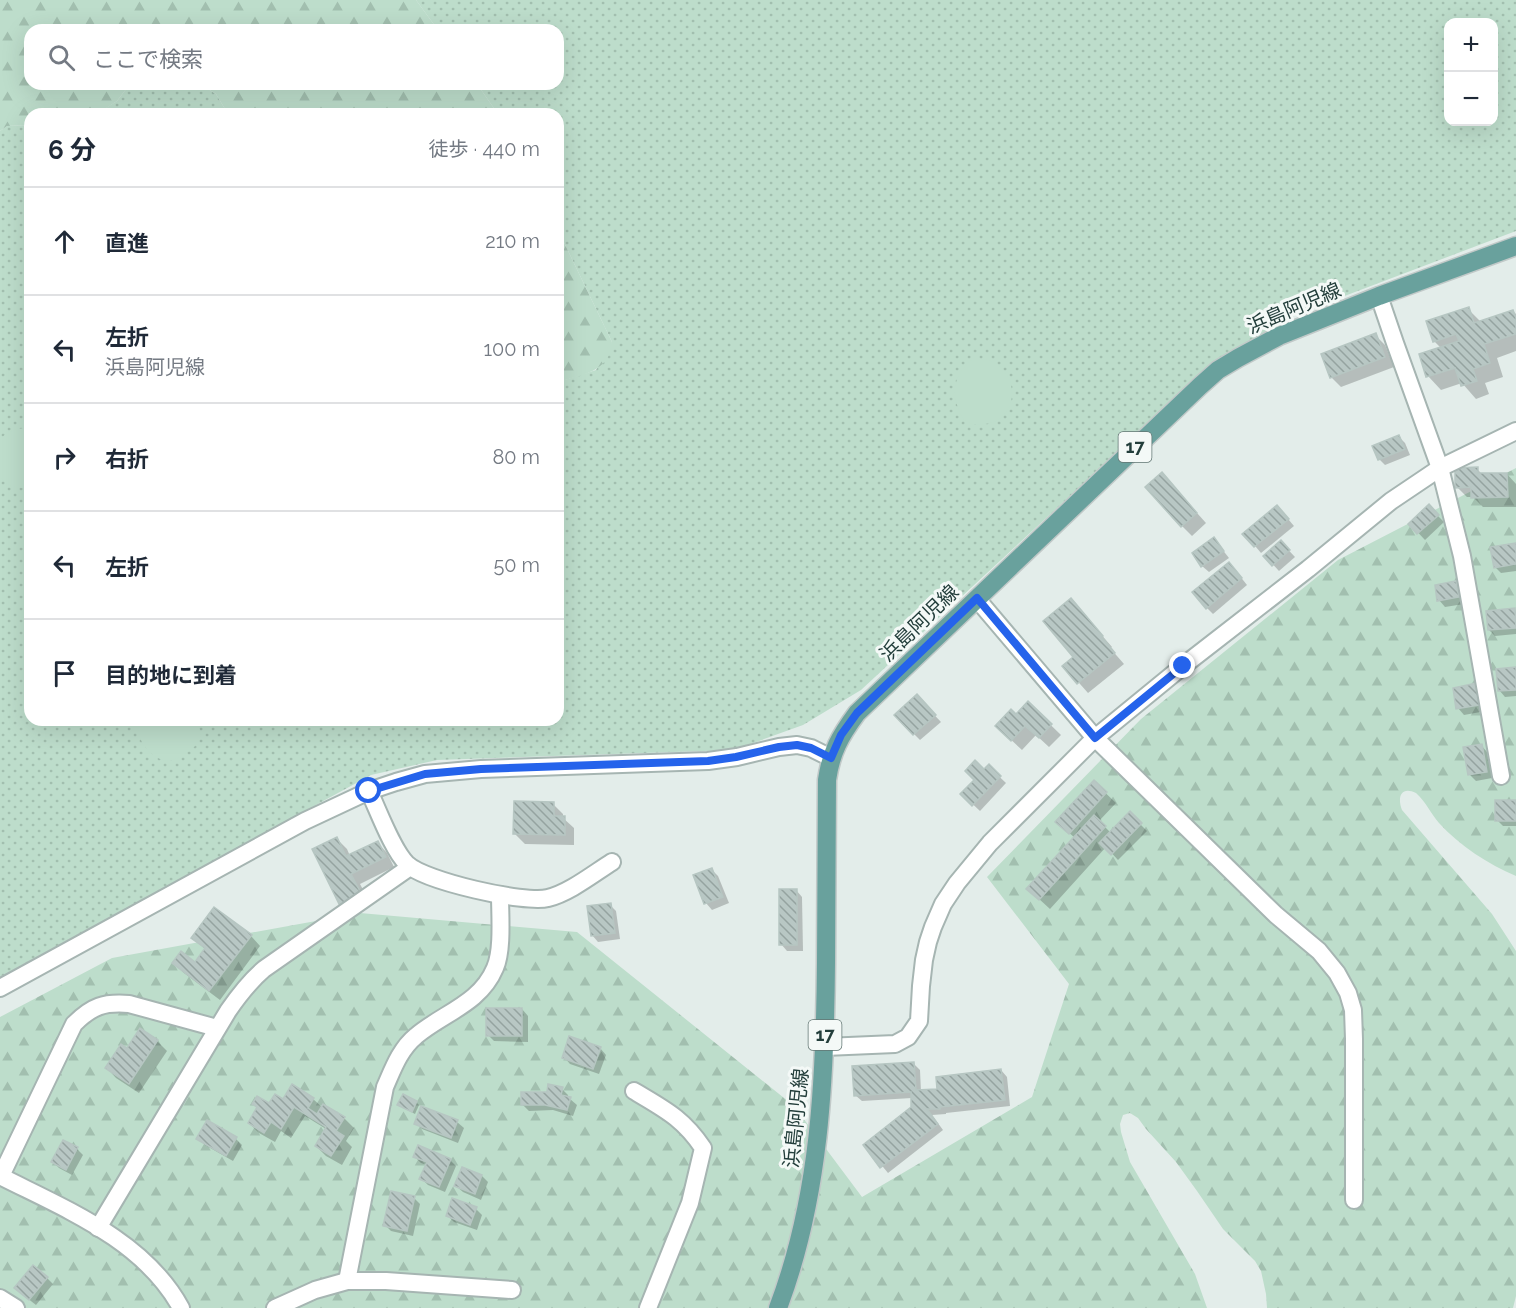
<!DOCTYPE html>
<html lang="ja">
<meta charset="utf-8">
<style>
body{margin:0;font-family:Raleway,"Noto Sans JP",sans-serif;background:#f2f2f3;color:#1f2937}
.controls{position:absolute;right:18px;top:18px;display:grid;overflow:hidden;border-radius:12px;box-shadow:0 6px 24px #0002}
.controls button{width:54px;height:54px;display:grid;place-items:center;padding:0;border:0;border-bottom:2px solid #e0e1e3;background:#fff;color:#1f2937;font:30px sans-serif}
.stop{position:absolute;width:18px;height:18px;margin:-14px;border:4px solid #2563eb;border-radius:50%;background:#fff}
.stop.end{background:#2563eb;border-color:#fff;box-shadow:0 2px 6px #0008}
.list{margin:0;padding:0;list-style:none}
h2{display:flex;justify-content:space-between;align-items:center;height:78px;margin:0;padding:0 24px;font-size:26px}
h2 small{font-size:20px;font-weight:400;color:#747a83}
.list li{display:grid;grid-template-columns:39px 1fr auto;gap:18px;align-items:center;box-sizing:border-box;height:108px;padding:0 24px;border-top:2px solid #e0e1e3}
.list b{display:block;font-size:22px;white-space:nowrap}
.list p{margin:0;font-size:20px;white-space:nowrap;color:#747a83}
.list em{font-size:20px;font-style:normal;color:#747a83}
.icon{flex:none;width:33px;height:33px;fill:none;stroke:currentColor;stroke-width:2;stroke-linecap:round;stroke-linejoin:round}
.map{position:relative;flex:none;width:1516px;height:1308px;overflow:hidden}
.search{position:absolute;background:#fff;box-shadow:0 6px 24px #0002;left:24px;top:24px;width:540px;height:66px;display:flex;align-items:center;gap:15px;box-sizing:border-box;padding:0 21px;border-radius:18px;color:#747a83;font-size:22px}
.panel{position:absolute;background:#fff;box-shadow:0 6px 24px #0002;left:24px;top:108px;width:540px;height:618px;border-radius:18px}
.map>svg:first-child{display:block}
</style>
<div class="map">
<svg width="1516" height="1308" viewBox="0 0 1516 1308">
<defs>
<pattern id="grass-dots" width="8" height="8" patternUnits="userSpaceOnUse" patternTransform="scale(1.5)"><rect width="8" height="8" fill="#bdddcb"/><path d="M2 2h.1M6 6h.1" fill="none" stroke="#a2bfaf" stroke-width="1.8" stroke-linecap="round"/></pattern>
<pattern id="forest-firs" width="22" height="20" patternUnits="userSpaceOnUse" patternTransform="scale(1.5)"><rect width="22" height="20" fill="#bdddcb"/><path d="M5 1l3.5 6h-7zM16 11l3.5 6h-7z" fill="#a2bfaf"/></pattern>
<pattern id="building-back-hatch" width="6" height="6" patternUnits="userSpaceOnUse" patternTransform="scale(1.5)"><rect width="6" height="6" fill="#b8c7c4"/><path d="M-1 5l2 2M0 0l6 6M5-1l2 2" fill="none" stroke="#95a3a0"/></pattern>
</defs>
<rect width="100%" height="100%" fill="#e3edea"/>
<g fill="url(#grass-dots)" fill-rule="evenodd">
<path d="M416,0H1516V231L1297,314L1212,364L861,690L803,725L734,750L437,760L371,775L0,977V131L7,126L30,125V720H558V382L596,370L612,342L558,230V114H498L477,84H558V30H438ZM1448,22H1494V122H1448Z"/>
<path d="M130,84H200L216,94L228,114H96L117,101Z"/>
</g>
<g fill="url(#forest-firs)">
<path d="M0,0H416L438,30H30V84H130L117,101L97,114H30V125L7,126L0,131Z"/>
<path d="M200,84H477L498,114H228L216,94Z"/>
<path d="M558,230L612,342C610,372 581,375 558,382Z"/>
<path d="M1516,468V876C1488,864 1460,846 1439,823C1431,814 1426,802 1416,793C1401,786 1397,797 1402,810L1492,914L1516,951V1296L1513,1308H1267L1266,1294L1261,1271L1255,1261L1223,1229L1197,1191L1176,1162L1146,1129L1138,1118L1130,1113L1123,1115L1120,1124L1121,1132L1130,1162L1195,1274L1207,1308H0V1017L112,958L360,913L577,932L794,1106L862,1197L1032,1097L1069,984L987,877L1141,719L1338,560Z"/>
</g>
<g fill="#bdddcb">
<path d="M973,359C979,359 986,359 991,361C1022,374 1018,423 983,424C975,425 967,424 962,417C960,414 959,411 958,408C951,389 956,371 973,359Z"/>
<path d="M30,428V488C20,488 4,487 0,475C0,469 0,448 0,440C7,430 18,428 30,428Z"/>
<path d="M141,720H195C207,738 197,747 181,756C177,758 173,761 168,761C155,760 141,746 139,734C138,729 139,724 141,720Z"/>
</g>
<g fill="#0003">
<path d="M1468,309L1481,322L1513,311L1516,314V351L1497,358L1503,377L1485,383L1489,394L1476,399L1462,383L1441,390L1428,376L1441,348L1434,341Z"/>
<path d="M1375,335L1385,345L1394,367L1341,387L1331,377Z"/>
<path d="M1399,437L1405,443L1410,455L1385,465L1379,459Z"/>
<path d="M1477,469L1483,475L1507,474L1516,484V507H1483L1473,497H1467L1457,487Z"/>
<path d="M1171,484L1206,523L1192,536L1182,526Z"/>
<path d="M1429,507L1444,522L1425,540L1410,524Z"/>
<path d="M1283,513L1294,526L1261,553L1245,534Z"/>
<path d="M1214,539L1229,558L1209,572L1202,566Z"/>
<path d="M1281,542L1295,557L1279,571L1265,556Z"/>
<path d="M1516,546V571L1501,573L1495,567Z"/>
<path d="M1235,570L1247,585L1213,614L1207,608Z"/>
<path d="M1456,583L1462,589L1464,604L1445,607L1439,600Z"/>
<path d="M1071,600L1112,647L1110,648L1124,664L1088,693L1065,667L1075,658Z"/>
<path d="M1514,610L1516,612V634L1495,636L1489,630Z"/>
<path d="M1516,669V696L1505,697L1499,690Z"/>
<path d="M1476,685L1486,711L1464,715L1458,708Z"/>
<path d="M923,703L941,722L920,740L914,734Z"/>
<path d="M1028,703L1061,735L1049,747L1036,735L1022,750L1007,736L1016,716Z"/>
<path d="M1481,745L1487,752L1492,778L1476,781L1469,774Z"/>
<path d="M989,767L1006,783L980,811L962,794Z"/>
<path d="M1094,782L1116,803L1099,821L1111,833L1130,814L1147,831L1118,860L1106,847L1050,909L1038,898L1075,838L1067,831Z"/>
<path d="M1516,802V826H1503L1497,820Z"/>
<path d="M553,804L563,814V818L574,828V845L525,844L515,834Z"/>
<path d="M337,839L347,849L350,856L378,843L387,853L394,867L360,884L371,905L351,915Z"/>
<path d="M712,870L718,876L729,903L712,910L706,903L695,876Z"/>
<path d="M796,890L802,897L803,951H787L781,944Z"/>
<path d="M610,905L616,911L620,939L598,942L592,935Z"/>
<path d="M251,936L260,946L220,1000L184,973L174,963L195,964L206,950L193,938Z"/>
<path d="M522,1009L528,1016V1042L494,1041L488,1035Z"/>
<path d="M157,1041L167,1051L139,1093L116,1078L107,1068Z"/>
<path d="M600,1048L606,1055L599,1074L570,1064L564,1057Z"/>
<path d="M914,1064L920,1070L921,1092L939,1091L1001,1070L1007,1077L1010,1106L946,1113V1114L932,1115L943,1130L888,1173L865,1145L913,1108L912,1098L862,1101L855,1095Z"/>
<path d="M562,1089L568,1095V1098L570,1099L577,1105L573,1116L553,1110L529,1111L523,1105Z"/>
<path d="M313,1099L323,1108L344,1118L354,1128L346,1141L352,1147L342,1165L326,1156L316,1146L326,1129L305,1116L291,1138L281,1131L275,1142L259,1133L249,1123L258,1109L253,1104L270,1105L284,1101Z"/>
<path d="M416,1102L419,1105L415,1114L402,1107Z"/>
<path d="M457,1122L464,1128L458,1143L422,1129L416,1123Z"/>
<path d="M198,1138L236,1139L242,1145L233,1161L205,1145Z"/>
<path d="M77,1149L83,1155L72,1175L59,1168L53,1162Z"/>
<path d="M414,1156L450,1160L456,1166L445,1192L428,1185L421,1178L427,1165L421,1163Z"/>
<path d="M482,1176L488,1182L481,1200L463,1192L456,1186Z"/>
<path d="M414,1198L420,1204L413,1236L391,1231L385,1225Z"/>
<path d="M476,1209L482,1215L477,1230L454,1222L448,1216Z"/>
<path d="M47,1278L53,1284L36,1305L22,1294Z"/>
</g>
<g fill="url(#building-back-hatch)" stroke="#b6c6c2" stroke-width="1.5">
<path d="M1469,307L1474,323L1513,310L1516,318V334L1484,344L1490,363L1473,369L1477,381L1461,386L1455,368L1426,377L1419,354L1459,341L1456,334L1433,342L1426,321Z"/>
<path d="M1376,333L1385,357L1330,378L1321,354Z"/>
<path d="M1399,435L1405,449L1378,460L1372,446Z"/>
<path d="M1478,467V473H1507L1508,497L1471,498V487L1455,488V468Z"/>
<path d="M1162,472L1197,513L1181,527L1145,487Z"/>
<path d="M1429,504L1439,515L1417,534L1408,524Z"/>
<path d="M1277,505L1289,519L1254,547L1242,534Z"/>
<path d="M1214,537L1224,551L1201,567L1192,553Z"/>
<path d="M1281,540L1290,550L1272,566L1263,556Z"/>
<path d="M1516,543V564L1494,568L1490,547Z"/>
<path d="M1229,562L1242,578L1206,609L1192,592Z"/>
<path d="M1456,581L1459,597L1437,601L1435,585Z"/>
<path d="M1071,598L1103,636L1102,637L1115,653L1077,684L1062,666L1073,657L1043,621Z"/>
<path d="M1515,608L1516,628L1488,630L1486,611Z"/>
<path d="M1516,667V690L1498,691L1496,669Z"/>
<path d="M1477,683L1480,705L1456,709L1453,688Z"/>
<path d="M917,694L936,715L913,735L894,715Z"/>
<path d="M1028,701L1052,724L1039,738L1025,726L1011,741L995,726L1011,709L1016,714Z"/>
<path d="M1482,744L1487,772L1468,775L1463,747Z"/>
<path d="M975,760L984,769L989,764L1001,776L972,806L960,794L974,780L965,771Z"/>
<path d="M1094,780L1107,792L1069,834L1055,822Z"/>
<rect x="1495" y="800" width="21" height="21"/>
<path d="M514,801L554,802V816H565V835L513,834Z"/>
<path d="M1130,811L1142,823L1111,855L1099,843Z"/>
<path d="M1094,815L1106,826L1039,900L1026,889Z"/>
<path d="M337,837L346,856L378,841L386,857L351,874L362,895L340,906L312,849Z"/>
<path d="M712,868L723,897L704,904L693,875Z"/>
<rect x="779" y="889" width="18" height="56"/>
<path d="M611,903L615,933L591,936L587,906Z"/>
<path d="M214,907L252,935L209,991L172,963L181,951L195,962L205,948L191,938Z"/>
<rect x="486" y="1008" width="36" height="28"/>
<path d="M140,1028L158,1040L129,1084L105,1068L121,1044L127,1048Z"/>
<path d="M569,1036L601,1047L593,1069L562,1058Z"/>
<path d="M914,1062L916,1090L937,1089L936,1077L1001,1069L1005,1100L940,1107V1109H927L938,1124L880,1168L863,1145L911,1107V1092L854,1096L852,1066Z"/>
<path d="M292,1084L314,1098L308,1108L317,1114L323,1104L345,1117L336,1131L344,1136L331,1156L315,1146L326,1127L294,1107L281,1129L271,1122L264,1133L248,1123L257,1107L252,1104L257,1096L269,1103L275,1094L283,1099Z"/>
<path d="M548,1084L563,1087L561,1095L571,1097L567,1110L545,1105H521V1092H547Z"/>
<path d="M403,1094L417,1101L412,1112L397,1105Z"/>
<path d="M421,1106L458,1120L451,1138L414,1124Z"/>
<path d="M207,1120L237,1137L226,1156L196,1139Z"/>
<path d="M63,1140L78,1147L66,1170L51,1162Z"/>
<path d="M418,1145L451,1159L439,1187L419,1179L427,1162L413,1157Z"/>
<path d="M462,1167L482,1175L475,1194L454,1186Z"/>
<path d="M391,1191L415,1196L407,1231L383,1226Z"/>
<path d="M452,1198L477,1207L470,1225L446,1216Z"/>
<path d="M33,1265L48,1277L29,1300L14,1288Z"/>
</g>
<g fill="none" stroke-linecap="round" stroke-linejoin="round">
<defs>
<g id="minor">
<path d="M1379,296L1395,343L1440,468L1462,556L1501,776"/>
<path d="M977,599L1095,738L1276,915L1319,951L1337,973L1348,993L1353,1010L1354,1039V1200"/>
<path d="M369,791C378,810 393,851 407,864C424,881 525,904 548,898C569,893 593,874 612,862"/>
<path d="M0,988L305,821L369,791L396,782L425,774L481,769L708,761L737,757L779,747L797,745L811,748L831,758"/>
<path d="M825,1047L895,1044L908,1037L919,1021L921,986L924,960L928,942L933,927L943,904L957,883L990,843L1095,738L1183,666L1308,569L1391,501L1440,468L1516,431"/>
<path d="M634,1091C664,1109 683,1118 703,1148L690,1203L648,1308"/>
<path d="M0,1176C65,1209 144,1240 181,1308"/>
<path d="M1,1176L74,1024C92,1006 104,1002 129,1004L217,1028"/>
<path d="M98,1228L228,1011C239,995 250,981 264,969L410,867"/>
<path d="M347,1281L385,1087C393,1069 400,1049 416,1036C443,1013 480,1004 495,968C503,950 500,915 500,895"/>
<path d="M0,1298L16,1308"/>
<path d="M275,1308L315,1290L347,1281H386L512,1290"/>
</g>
<path id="major" d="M778,1308C820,1197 825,1080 826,963C826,902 827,841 827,780C831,752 840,736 857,713L1200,386L1218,370L1238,358L1279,336L1379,296L1516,246"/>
</defs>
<use href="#minor" stroke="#a6b5b2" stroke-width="20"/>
<use href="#major" stroke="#c1c9c8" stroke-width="21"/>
<use href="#minor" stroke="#fff" stroke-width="16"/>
<use href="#major" stroke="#69a19d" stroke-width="18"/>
</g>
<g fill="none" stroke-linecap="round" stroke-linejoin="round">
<path stroke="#2563eb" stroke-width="8" d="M369,791L425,774L481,769L708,761L736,757L779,747L797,745L811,748L831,758L841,735L857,713L977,598L1095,738L1183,666"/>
</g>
<g text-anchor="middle" stroke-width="6" stroke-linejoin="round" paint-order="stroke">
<g fill="#f4f9f7" stroke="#627673" stroke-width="1.5">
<rect x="1118.5" y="432" width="33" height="30" rx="4.5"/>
<rect x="808.5" y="1020" width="33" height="30" rx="4.5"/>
</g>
<g font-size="18" font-weight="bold" fill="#233e3b">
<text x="1135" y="453">17</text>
<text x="825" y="1041">17</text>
</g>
<g font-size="20" fill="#233e3b" stroke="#f4f9f7">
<text transform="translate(1294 308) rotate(-23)" y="7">浜島阿児線</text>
<text transform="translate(919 623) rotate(-44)" y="7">浜島阿児線</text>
<text transform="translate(796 1118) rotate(-84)" y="7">浜島阿児線</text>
</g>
</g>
</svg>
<div class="controls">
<button>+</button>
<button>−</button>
</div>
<div class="stop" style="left:369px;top:791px"></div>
<div class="stop end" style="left:1183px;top:666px"></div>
<div class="search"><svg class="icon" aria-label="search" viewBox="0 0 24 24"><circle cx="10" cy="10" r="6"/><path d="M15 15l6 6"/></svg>ここで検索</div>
<section class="panel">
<h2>6 分<small>徒歩 · 440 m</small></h2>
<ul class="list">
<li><svg class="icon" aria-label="ahead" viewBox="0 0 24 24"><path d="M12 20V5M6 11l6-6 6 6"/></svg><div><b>直進</b></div><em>210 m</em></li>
<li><svg class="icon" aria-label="left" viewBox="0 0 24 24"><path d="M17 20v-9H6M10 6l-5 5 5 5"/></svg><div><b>左折</b><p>浜島阿児線</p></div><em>100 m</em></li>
<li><svg class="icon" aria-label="right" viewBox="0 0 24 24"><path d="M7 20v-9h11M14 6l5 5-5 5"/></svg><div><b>右折</b></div><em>80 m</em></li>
<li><svg class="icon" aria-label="left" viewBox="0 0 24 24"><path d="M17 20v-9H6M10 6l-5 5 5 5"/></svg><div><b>左折</b></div><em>50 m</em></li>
<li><svg class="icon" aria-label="arrive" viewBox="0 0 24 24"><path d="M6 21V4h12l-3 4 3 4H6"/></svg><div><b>目的地に到着</b></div></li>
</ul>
</section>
</div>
